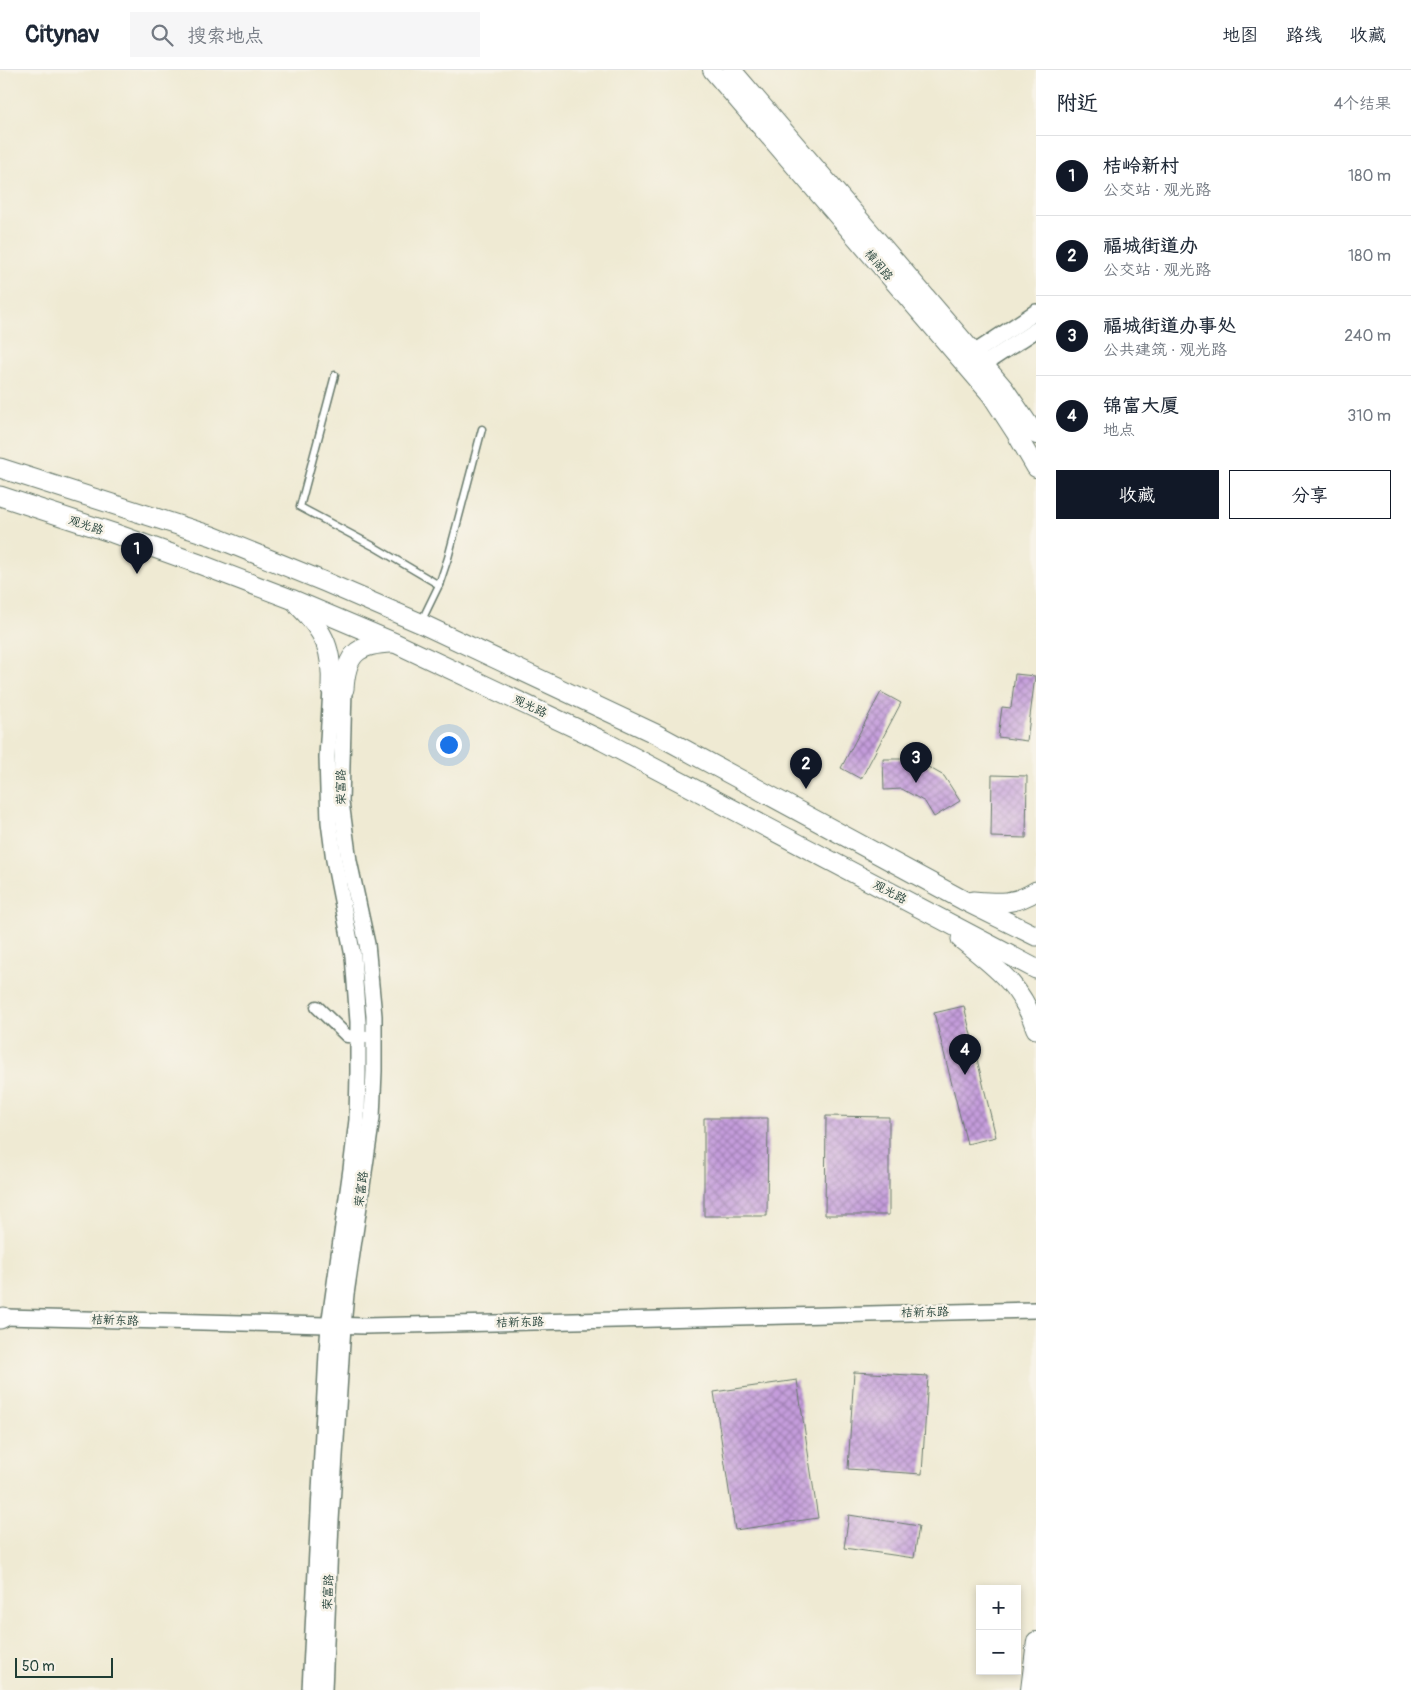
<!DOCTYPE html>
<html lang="zh">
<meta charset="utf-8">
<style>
body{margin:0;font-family:Pangolin,"LXGW WenKai TC",sans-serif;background:#f6f6f7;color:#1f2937}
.controls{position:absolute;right:15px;bottom:15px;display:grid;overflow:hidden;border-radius:0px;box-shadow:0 2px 8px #0003}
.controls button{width:45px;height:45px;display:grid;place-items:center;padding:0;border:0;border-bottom:1px solid #e0e1e3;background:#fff;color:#1f2937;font:25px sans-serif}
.scale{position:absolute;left:15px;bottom:12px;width:98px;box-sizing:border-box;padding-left:5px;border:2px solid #1f3d34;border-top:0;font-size:14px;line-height:18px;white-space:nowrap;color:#1f3d34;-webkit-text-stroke:4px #f7f3e8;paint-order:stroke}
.you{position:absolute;left:448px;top:674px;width:18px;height:18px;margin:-12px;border:4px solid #fff;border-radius:50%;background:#1a73e8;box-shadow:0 0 0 8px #1a73e833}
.badge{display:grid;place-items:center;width:32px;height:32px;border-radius:50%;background:#111827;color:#fff;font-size:16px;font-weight:700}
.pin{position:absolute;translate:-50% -41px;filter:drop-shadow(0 1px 2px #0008)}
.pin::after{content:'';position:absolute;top:26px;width:18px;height:15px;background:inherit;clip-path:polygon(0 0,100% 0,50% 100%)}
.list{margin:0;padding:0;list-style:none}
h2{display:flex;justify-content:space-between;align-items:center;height:65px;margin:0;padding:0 20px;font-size:21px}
h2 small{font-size:16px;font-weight:400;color:#747a83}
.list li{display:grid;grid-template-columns:32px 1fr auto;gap:15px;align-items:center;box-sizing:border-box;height:80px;padding:0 20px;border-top:1px solid #e0e1e3}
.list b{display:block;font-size:19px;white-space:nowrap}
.list p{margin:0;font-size:16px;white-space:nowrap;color:#747a83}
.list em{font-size:16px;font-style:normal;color:#747a83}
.actions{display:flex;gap:10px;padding:15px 20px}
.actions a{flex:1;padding:11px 0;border:1px solid #111827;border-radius:0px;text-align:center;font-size:18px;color:#111827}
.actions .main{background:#111827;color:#fff}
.icon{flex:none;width:28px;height:28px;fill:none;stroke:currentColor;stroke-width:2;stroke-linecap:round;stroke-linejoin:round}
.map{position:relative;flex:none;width:1036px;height:1620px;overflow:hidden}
header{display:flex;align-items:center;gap:30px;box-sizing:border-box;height:70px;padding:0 25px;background:#fff;border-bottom:1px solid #e0e1e3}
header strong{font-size:24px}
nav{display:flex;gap:28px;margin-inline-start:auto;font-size:18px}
.search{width:350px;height:45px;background:#f6f6f7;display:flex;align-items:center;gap:12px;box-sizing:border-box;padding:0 18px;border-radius:0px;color:#747a83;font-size:19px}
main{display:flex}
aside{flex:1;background:#fff}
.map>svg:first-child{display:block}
</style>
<header>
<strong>Citynav</strong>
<div class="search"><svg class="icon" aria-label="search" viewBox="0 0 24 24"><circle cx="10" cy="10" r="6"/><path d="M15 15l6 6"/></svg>搜索地点</div>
<nav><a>地图</a><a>路线</a><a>收藏</a></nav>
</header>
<main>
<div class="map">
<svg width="1036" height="1620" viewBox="0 0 1036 1620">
<defs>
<pattern id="building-cross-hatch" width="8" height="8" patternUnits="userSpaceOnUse" patternTransform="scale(1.25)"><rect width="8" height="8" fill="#c49cdb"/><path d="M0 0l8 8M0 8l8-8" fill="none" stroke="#9f80b2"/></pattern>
</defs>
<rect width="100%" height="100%" fill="#f7f3e8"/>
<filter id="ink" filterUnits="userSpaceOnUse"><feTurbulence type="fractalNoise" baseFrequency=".02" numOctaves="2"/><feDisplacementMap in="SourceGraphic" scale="10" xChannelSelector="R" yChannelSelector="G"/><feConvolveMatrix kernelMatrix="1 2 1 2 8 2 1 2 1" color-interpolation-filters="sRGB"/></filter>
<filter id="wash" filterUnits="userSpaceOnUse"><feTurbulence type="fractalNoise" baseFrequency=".0096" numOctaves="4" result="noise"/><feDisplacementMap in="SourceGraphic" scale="20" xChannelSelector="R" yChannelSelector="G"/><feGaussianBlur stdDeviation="1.12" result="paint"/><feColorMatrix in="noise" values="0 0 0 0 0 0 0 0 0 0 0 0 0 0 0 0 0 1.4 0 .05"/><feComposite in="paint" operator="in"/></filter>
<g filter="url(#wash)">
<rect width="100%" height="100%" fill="#efead3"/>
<g id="blocks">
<g fill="url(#building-cross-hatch)">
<path d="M1015,604L1035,606L1027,671L998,667L1002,637L1011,638Z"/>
<path d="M881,622L901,633L861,709L841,698Z"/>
<path d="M883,689H914L944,706L960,731L934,747L925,732L902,719L884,720Z"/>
<path d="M992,705L1027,706L1026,768L991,767Z"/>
<path d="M964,936L996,1067L967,1074L934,943Z"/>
<path d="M826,1046L889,1047V1145H825Z"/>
<path d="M704,1048H768L767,1146H704Z"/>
<path d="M854,1302L928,1306L922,1404L848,1399Z"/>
<path d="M797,1310L818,1448L735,1460L714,1322Z"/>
<path d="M849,1445L919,1456L914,1488L844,1478Z"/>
</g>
</g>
</g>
<g filter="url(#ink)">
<use href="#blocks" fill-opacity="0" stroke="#687a6c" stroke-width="1"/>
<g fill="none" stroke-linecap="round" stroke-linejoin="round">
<defs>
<g id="service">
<path d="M335,305L300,437L373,476L439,515"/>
<path d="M422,550L439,515L448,488L482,359"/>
</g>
<path id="minor" d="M317,937L347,966L367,967"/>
<g id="tertiary">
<path d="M968,293L974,283L1036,242"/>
<path d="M972,296L984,294L1036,260"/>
<path d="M4,1247L365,1256L1036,1240"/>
<path d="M310,1620L327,1283L329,1256L351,1099L357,1050L358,1002V952L353,886L334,790L329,752L327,687L331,619"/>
<path d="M324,1620L331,1451L343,1256L346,1224L372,1048L374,1001V946L367,874L349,791L341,732L344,619"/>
</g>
<g id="secondary">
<path d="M712,0L991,325L1015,362L1036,398"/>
<path d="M732,0L1004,318L1036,365"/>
<path d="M1030,1620L1036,1571"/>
</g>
<g id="primary">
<path d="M0,398L212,466L325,512L420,553L656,664L963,830L1036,866"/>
<path d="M0,426L113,463L202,495L291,529L395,573L603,671L1036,899"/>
<path d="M298,535C325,562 333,580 331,619"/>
<path d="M344,619C346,584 357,574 392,573"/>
<path d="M973,831C998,833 1014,835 1036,821"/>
<path d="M961,869C996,898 1021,914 1036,959"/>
<path d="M0,1249L4,1247"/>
</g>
</defs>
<use href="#service" stroke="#687a6c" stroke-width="9"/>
<use href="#minor" stroke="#687a6c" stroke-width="15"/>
<use href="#tertiary" stroke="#687a6c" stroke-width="18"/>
<use href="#secondary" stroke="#687a6c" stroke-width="20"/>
<use href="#primary" stroke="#687a6c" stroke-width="21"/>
<use href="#service" stroke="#fff" stroke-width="6"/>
<use href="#minor" stroke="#fff" stroke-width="12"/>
<use href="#tertiary" stroke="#fff" stroke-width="15"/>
<use href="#secondary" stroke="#fff" stroke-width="18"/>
<use href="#primary" stroke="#fff" stroke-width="19"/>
</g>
</g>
<g text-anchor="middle" stroke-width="5" stroke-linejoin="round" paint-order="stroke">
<g font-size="12" fill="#1f3d34" stroke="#f7f3e8">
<text transform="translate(879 195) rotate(50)" y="4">樟阁路</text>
<text transform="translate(86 455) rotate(18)" y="4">观光路</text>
<text transform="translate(530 636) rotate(25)" y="4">观光路</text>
<text transform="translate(341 717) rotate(-91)" y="4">荣富路</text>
<text transform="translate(890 822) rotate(28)" y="4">观光路</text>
<text transform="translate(361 1119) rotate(-82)" y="4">荣富路</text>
<text transform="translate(925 1242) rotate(-1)" y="4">桔新东路</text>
<text transform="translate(115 1250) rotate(2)" y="4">桔新东路</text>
<text transform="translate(520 1252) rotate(-1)" y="4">桔新东路</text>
<text transform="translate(328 1522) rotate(-88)" y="4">荣富路</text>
</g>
</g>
</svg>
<div class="controls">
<button>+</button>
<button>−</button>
</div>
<div class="scale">50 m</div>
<div class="you"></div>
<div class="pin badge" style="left:137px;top:504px">1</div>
<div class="pin badge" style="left:806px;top:719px">2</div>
<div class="pin badge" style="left:916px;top:713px">3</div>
<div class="pin badge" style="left:965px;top:1005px">4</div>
</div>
<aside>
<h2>附近<small>4个结果</small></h2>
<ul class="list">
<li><span class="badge">1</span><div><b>桔岭新村</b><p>公交站 · 观光路</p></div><em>180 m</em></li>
<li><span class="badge">2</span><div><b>福城街道办</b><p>公交站 · 观光路</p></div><em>180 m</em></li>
<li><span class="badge">3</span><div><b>福城街道办事处</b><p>公共建筑 · 观光路</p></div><em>240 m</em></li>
<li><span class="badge">4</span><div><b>锦富大厦</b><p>地点</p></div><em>310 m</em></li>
</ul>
<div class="actions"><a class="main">收藏</a><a>分享</a></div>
</aside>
</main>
